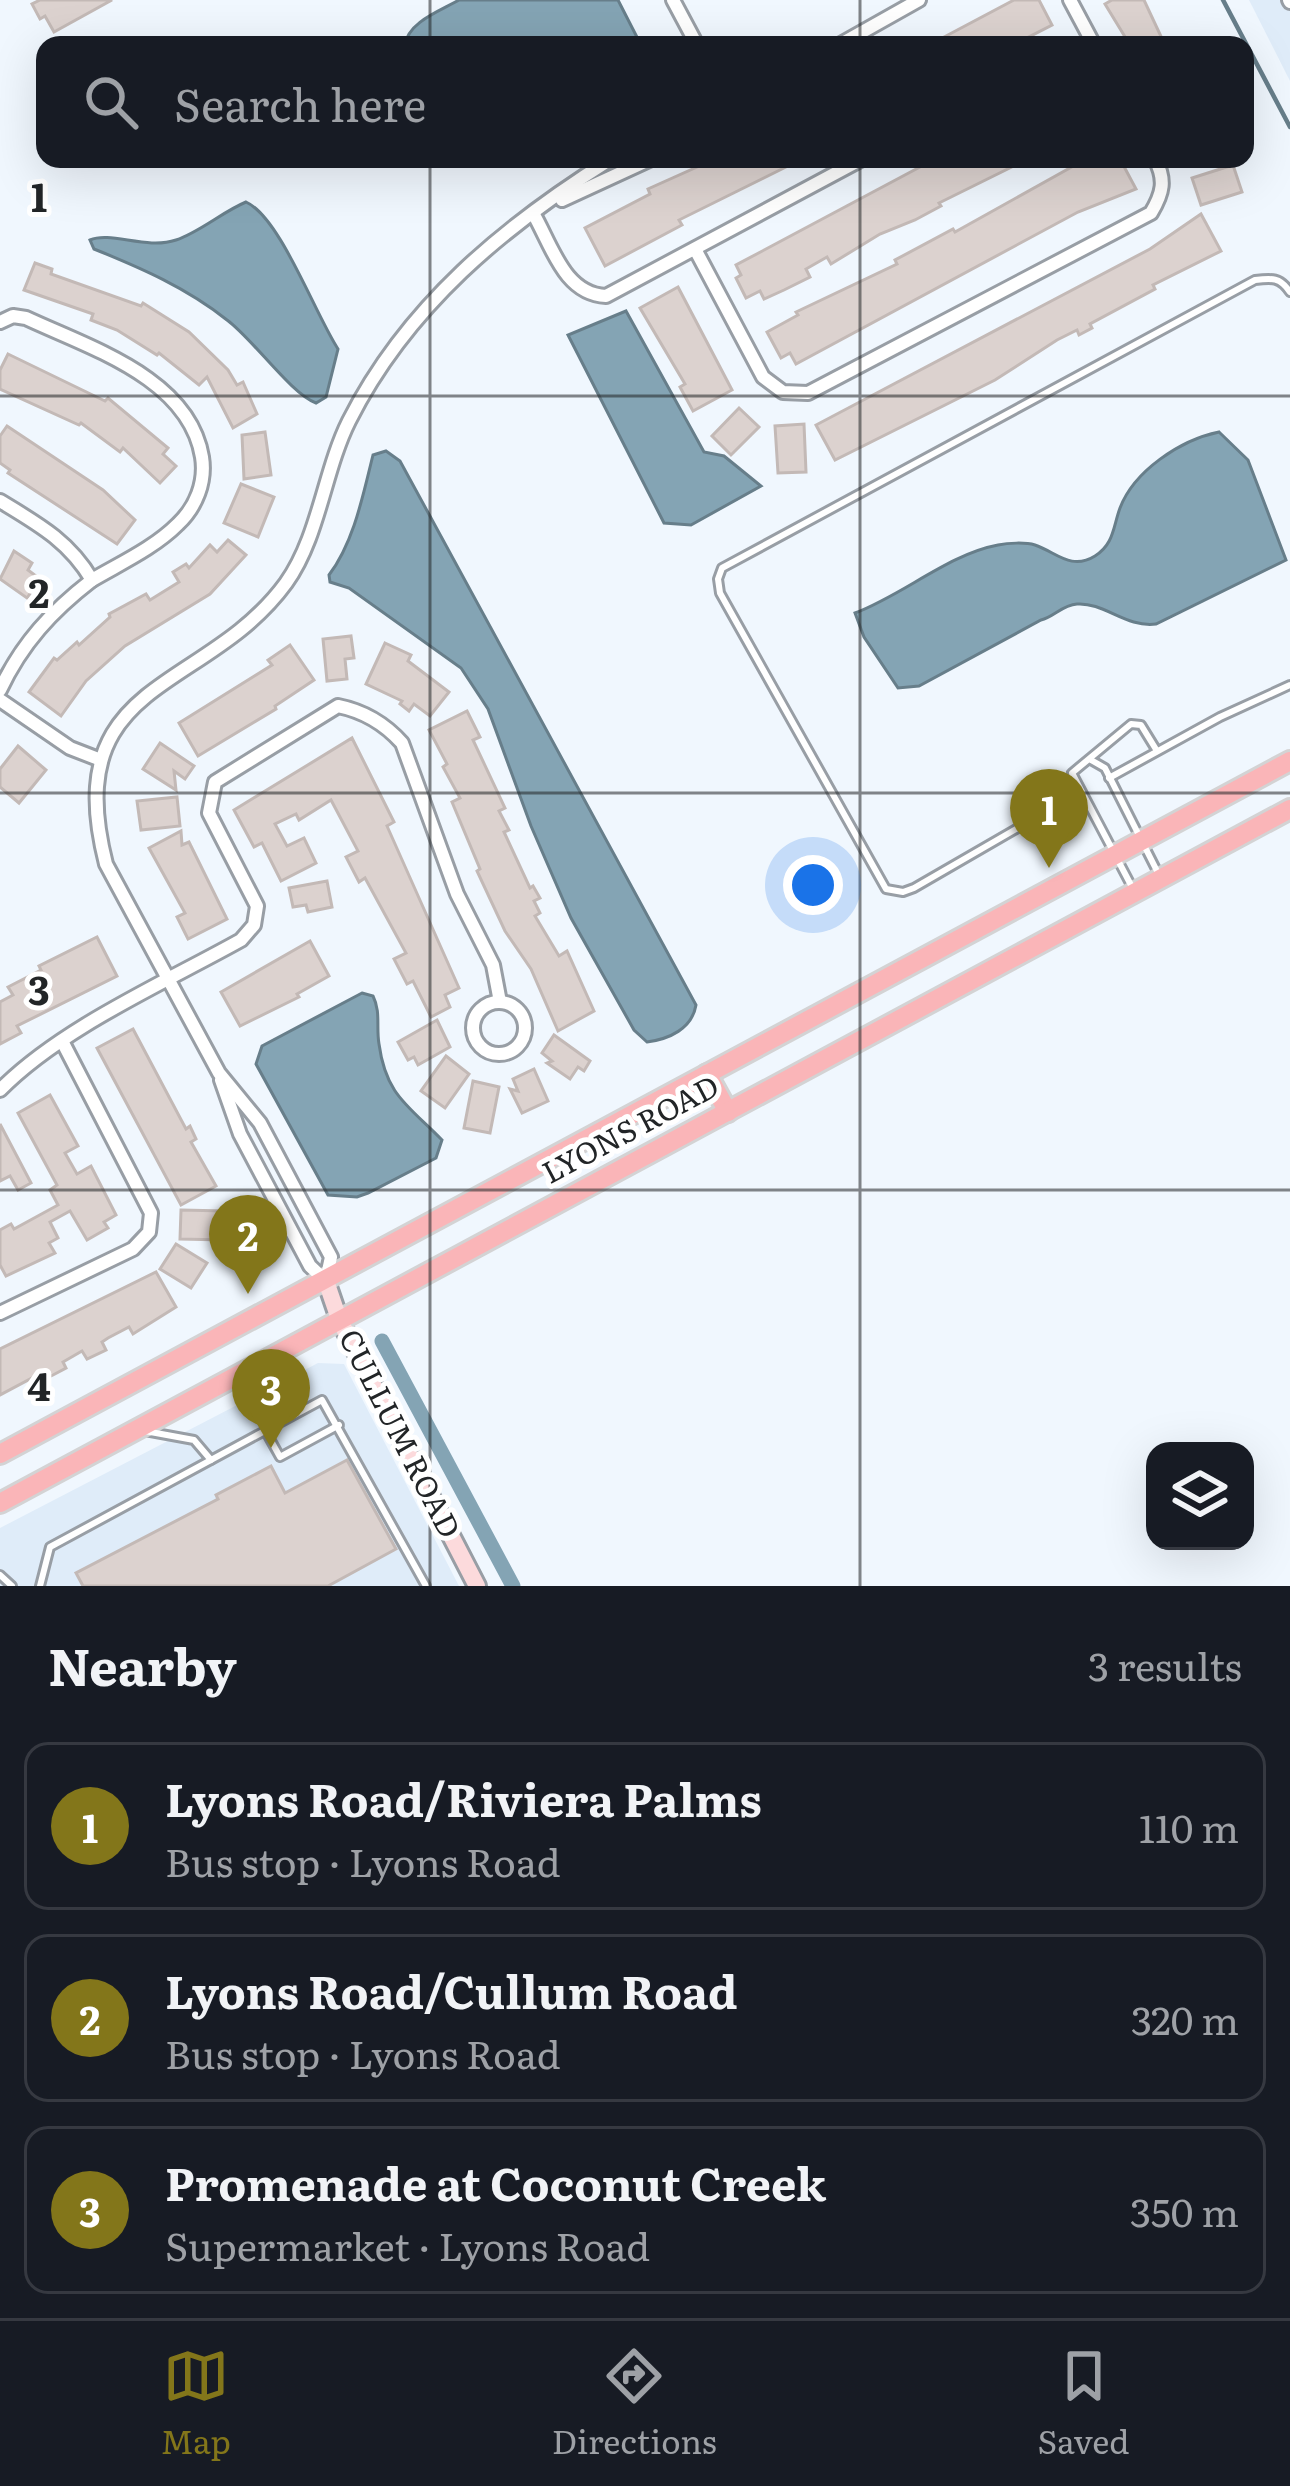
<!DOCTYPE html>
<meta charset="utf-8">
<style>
body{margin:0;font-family:Literata,serif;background:#242831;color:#f1f3f6}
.controls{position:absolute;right:36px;bottom:36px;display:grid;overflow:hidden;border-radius:24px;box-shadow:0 12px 48px #0002}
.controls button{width:108px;height:108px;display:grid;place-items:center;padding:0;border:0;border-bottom:3px solid #363941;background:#171b24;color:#f1f3f6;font:60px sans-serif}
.you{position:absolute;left:813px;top:885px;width:42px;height:42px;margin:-30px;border:9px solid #fff;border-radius:50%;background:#1a73e8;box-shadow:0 0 0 18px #1a73e833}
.badge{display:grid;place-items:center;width:78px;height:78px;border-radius:50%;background:#83761a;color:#fff;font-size:39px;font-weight:700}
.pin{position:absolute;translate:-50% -99px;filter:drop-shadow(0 3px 6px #0008)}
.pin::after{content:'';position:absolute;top:63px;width:42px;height:36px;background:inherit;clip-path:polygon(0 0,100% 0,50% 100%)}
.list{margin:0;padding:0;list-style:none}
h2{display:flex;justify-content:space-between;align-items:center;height:156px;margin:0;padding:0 48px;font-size:51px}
h2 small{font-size:39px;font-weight:400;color:#9ea1a6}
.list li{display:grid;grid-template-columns:78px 1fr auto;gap:36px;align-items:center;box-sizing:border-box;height:168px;margin:0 24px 24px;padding:0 24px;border:3px solid #363941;border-radius:24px}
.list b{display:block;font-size:45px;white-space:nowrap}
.list p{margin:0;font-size:39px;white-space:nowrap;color:#9ea1a6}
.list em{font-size:39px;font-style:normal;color:#9ea1a6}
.icon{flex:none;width:66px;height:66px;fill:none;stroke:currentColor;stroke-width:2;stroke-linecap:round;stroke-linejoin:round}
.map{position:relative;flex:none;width:1290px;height:1586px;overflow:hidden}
.search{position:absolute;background:#171b24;box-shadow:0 12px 48px #0002;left:36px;right:36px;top:36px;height:132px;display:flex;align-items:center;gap:30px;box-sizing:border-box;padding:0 42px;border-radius:24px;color:#9ea1a6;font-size:45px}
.sheet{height:732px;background:#171b24}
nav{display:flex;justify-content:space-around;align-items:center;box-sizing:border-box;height:168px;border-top:3px solid #363941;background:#171b24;font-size:33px;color:#9ea1a6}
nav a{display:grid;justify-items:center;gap:6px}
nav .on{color:#83761a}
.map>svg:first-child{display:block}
</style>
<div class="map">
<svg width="1290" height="1586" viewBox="0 0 1290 1586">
<rect width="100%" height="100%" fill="#f0f7fe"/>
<g fill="#dfecf9">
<path d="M1249,0H1290V81Z"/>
<path d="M318,1363L344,1364L459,1586H0V1528Z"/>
</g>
<g fill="#84a4b4" stroke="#677e8a" stroke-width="3">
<path d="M459,0H618L641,45H405C408,22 440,11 459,0Z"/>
<path d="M246,202C280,217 315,314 338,349L326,397L316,403C292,395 253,339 227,320C187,288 141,268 94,249L90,240C111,231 146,250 176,240C200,232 222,212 246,202Z"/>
<path d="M626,311L704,452L724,456L761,486L691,525L664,523L568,335Z"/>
<path d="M1219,432L1248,460L1286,560L1156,624C1126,628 1104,602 1077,604C1062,605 1054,617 1041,620L919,686L898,688L864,637L855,613C903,595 949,554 998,545C1008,543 1025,542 1035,545C1056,552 1071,571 1095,556C1114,544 1113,527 1120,508C1134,471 1180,440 1219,432Z"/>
<path d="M386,451L400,461L696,1005C692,1029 669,1039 647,1042L634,1030L571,918L531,826L488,709L461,668L349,588L330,582L329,575C354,542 363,495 373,455Z"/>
<path d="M362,993L373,996C381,1012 376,1027 379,1044C386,1096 409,1106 442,1140L436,1158L368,1193L357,1197L328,1195L256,1064L262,1046Z"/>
</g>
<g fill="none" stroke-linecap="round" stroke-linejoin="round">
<path stroke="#677e8a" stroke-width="4.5" d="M1223,0L1290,127"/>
<path stroke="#84a4b4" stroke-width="15" d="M382,1341L513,1586"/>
</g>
<g fill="#dcd2cf" stroke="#c3b9b6" stroke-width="3">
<path d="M40,0H112L54,32L45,16L40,19L32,4Z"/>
<path d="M1014,0H1039L1052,25L1013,45H929Z"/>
<path d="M1112,0H1144L1165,45H1130L1105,4Z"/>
<path d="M715,159H802L679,220L682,225L605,266L585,228L650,194L648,189Z"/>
<path d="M935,159H1028L939,203L941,206L915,220L880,234L831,264L827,257L806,269L810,277L784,290L764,299L760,291L746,298L736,278L741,275L736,265Z"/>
<path d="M1086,159H1120L1136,189L1078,212L796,364L790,353L781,358L767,332L798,315L796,312L897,264L895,260L953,229L955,232Z"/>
<path d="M1233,165L1242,192L1201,205L1192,178Z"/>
<path d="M1201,214L1221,251L1153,285L1155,289L1090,324L1092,328L1079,335L1077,330L1057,340L995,380L835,460L816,425L1150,249Z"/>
<path d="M35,263L52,269L51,274L141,306L143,303L189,332L228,370L237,385L243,382L257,414L233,428L207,377L199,385L159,353L157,355L117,330L91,320L93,314L24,290Z"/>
<path d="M678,287L732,390L693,411L680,387L685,384L640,308Z"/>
<path d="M8,354L105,401L108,398L168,448L163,454L176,466L160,483L123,448L120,452L81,423L79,425L0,389V370Z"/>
<path d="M739,408L759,427L731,455L712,436Z"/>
<path d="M804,424L806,472L778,473L775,426Z"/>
<path d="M7,426L103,490L135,520L117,544L8,473L10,470L0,463V436Z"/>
<path d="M265,432L271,475L244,479L242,435Z"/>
<path d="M241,484L274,497L258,537L224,523Z"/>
<path d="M228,540L246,555L210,594L125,646L86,681L61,716L29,692L54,658L57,660L77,642L79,645L110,617L109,614L146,594L150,600L179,582L173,572L186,564L189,568L210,545L217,552Z"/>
<path d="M14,551L32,563L28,570L40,579L27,598L0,579Z"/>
<path d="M351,636L354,658L345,659L347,679L327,681L323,639Z"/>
<path d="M385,643L411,655L408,661L449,692L430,716L414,704L409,711L400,704L402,701L366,684Z"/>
<path d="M290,645L314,680L275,706L276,709L198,756L179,723L272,665L268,660Z"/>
<path d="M467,711L480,737L473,740L505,808L499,811L509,830L504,832L530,888L533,886L540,898L534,901L540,913L535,916L559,956L567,951L594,1011L558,1031L531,969L505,931L477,871L480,869L452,802L460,798L443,767L447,764L429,730Z"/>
<path d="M352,738L394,822L387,826L459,988L445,995L450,1007L431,1017L413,981L407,984L394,959L406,953L365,878L359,882L346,857L358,851L331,800L299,820L296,814L275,824L287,846L304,838L316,863L281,881L262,843L254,847L234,810Z"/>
<path d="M160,743L194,766L185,779L174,771L176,790L143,769Z"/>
<path d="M18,746L46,770L19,803L0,787V769Z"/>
<path d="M177,797L180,826L141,830L137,801Z"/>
<path d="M181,831L182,845L189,842L227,919L188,939L177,917L185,913L149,848Z"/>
<path d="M327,881L332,907L308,912L306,905L293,907L289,888Z"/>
<path d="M97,937L117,976L17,1026L21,1033L0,1044V1002L13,995L8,987L41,970L39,966Z"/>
<path d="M310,941L329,976L297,994L299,997L240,1026L221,992Z"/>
<path d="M437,1020L450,1047L418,1065L414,1057L408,1060L398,1042Z"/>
<path d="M133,1029L186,1129L190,1126L196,1139L191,1142L216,1186L181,1205L97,1048Z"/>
<path d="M554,1035L590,1061L584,1071L578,1067L570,1079L547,1063L552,1061L542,1053Z"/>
<path d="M446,1056L469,1074L445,1108L421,1091Z"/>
<path d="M534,1069L548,1101L522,1113L510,1089L518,1091L513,1079Z"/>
<path d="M473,1081L499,1087L490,1133L464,1128Z"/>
<path d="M50,1095L78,1146L65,1153L77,1174L91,1166L116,1215L104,1222L108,1228L87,1240L70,1211L50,1222L58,1238L49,1243L55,1253L6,1276L0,1265V1230L11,1224L14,1229L58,1205L50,1190L57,1185L18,1113Z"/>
<path d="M0,1124L31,1183L18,1190L10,1176L0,1181Z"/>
<path d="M181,1210L224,1211V1240L180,1239Z"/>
<path d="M176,1244L207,1263L191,1288L160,1269Z"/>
<path d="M156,1272L176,1307L133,1334L129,1327L108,1338L102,1342L106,1350L87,1359L82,1351L63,1362L66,1368L53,1375L36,1383L34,1377L0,1395V1349Z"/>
<path d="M347,1460L396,1549L328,1586H83L76,1573L218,1499L216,1495L271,1466L285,1493Z"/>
</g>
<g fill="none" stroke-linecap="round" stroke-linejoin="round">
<defs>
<g id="lane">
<path d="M1091,760L1105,768L1159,875"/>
<path d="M1109,778L1220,717L1290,685"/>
<path d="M1080,792L914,888L903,892L886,889L720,593L718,579L722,568L1255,280C1272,278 1280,277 1290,292"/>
<path d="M1132,887L1072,773L1131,724L1141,725L1157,751"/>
<path d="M265,1430L280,1457L339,1425"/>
<path d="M145,1431L194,1440L211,1460"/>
<path d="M0,1575L12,1586"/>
<path d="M40,1586L50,1547L322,1400L426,1586"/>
</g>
<g id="street">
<path d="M673,0L697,45"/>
<path d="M1070,0L1094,45"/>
<path d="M1289,0L1290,2"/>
<path d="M839,45L919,0"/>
<path d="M562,200L651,159"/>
<path d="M533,213C552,246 564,294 606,296L862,159"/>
<path d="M695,249L763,377L783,392L808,393L1151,213C1163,193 1166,180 1155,159"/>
<path d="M0,322L13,316L26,318C90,348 189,378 202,457C206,482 196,507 178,524C154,548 121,563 92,580C69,541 38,524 0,501"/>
<path d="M0,690C22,643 52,611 92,580"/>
<path d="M0,700L70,748L101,760"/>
<circle cx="499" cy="1028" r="26"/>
<path d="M221,1080L240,1134L310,1266L326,1281"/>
<path d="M0,1090C61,1028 164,983 241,940L254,925L257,906L209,813L215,782L338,706C363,711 385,724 402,743L457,894L493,965L500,1002"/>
<path d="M326,1280L331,1257L260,1123L219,1073L106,864C58,677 205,694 286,583C319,537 324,471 349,421C407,306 504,226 611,159"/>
<path d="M0,1313L133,1249L149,1232L151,1213L62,1041"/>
</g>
<path id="secondary" d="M326,1281L339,1319L477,1586"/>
<g id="primary">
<path d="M707,1074L728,1112"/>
<path d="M0,1454L1290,761"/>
<path d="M0,1503L1290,809"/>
</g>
</defs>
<use href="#lane" stroke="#989ea5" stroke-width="12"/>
<use href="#street" stroke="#989ea5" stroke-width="18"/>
<use href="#secondary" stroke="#989ea5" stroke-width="22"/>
<use href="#primary" stroke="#d3d3d4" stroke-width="24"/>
<use href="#lane" stroke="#fff" stroke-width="6"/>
<use href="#street" stroke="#fff" stroke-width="12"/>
<use href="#secondary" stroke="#fcdadc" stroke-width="16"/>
<use href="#primary" stroke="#fab5b8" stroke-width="18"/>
</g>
<path fill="none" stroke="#222527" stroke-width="3" stroke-opacity="0.55" d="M430,0V45M860,0V45M430,159V1586M860,159V1586M0,396H1290M0,793H1290M0,1190H1290"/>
<g text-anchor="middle" stroke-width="10" stroke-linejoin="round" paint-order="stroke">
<g font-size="30" fill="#222527" stroke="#fff">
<text transform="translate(631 1130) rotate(-28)" y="10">LYONS ROAD</text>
<text transform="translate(399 1434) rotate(63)" y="10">CULLUM ROAD</text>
</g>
</g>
<g font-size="39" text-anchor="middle" font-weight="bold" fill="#222527" stroke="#fff" stroke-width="10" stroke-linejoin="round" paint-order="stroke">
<text x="39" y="212">1</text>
<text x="39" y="608">2</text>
<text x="39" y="1005">3</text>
<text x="39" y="1401">4</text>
</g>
</svg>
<div class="controls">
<button><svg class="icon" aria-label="layers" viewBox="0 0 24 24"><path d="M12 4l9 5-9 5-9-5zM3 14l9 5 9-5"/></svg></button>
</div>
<div class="you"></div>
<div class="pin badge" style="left:1049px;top:868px">1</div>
<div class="pin badge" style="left:248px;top:1294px">2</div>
<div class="pin badge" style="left:271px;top:1448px">3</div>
<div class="search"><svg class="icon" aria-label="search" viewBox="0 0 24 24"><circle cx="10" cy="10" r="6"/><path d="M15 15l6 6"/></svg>Search here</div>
</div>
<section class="sheet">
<h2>Nearby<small>3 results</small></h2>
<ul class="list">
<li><span class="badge">1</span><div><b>Lyons Road/Riviera Palms</b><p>Bus stop · Lyons Road</p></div><em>110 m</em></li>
<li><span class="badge">2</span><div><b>Lyons Road/Cullum Road</b><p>Bus stop · Lyons Road</p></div><em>320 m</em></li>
<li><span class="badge">3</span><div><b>Promenade at Coconut Creek</b><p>Supermarket · Lyons Road</p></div><em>350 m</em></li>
</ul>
</section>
<nav>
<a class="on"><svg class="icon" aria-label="map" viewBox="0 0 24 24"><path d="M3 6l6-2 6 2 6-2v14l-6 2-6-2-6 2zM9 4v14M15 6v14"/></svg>Map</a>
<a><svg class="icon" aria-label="directions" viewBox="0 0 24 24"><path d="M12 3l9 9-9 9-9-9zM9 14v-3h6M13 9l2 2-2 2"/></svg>Directions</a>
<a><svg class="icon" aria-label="saved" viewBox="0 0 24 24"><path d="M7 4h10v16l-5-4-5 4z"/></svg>Saved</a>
</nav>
